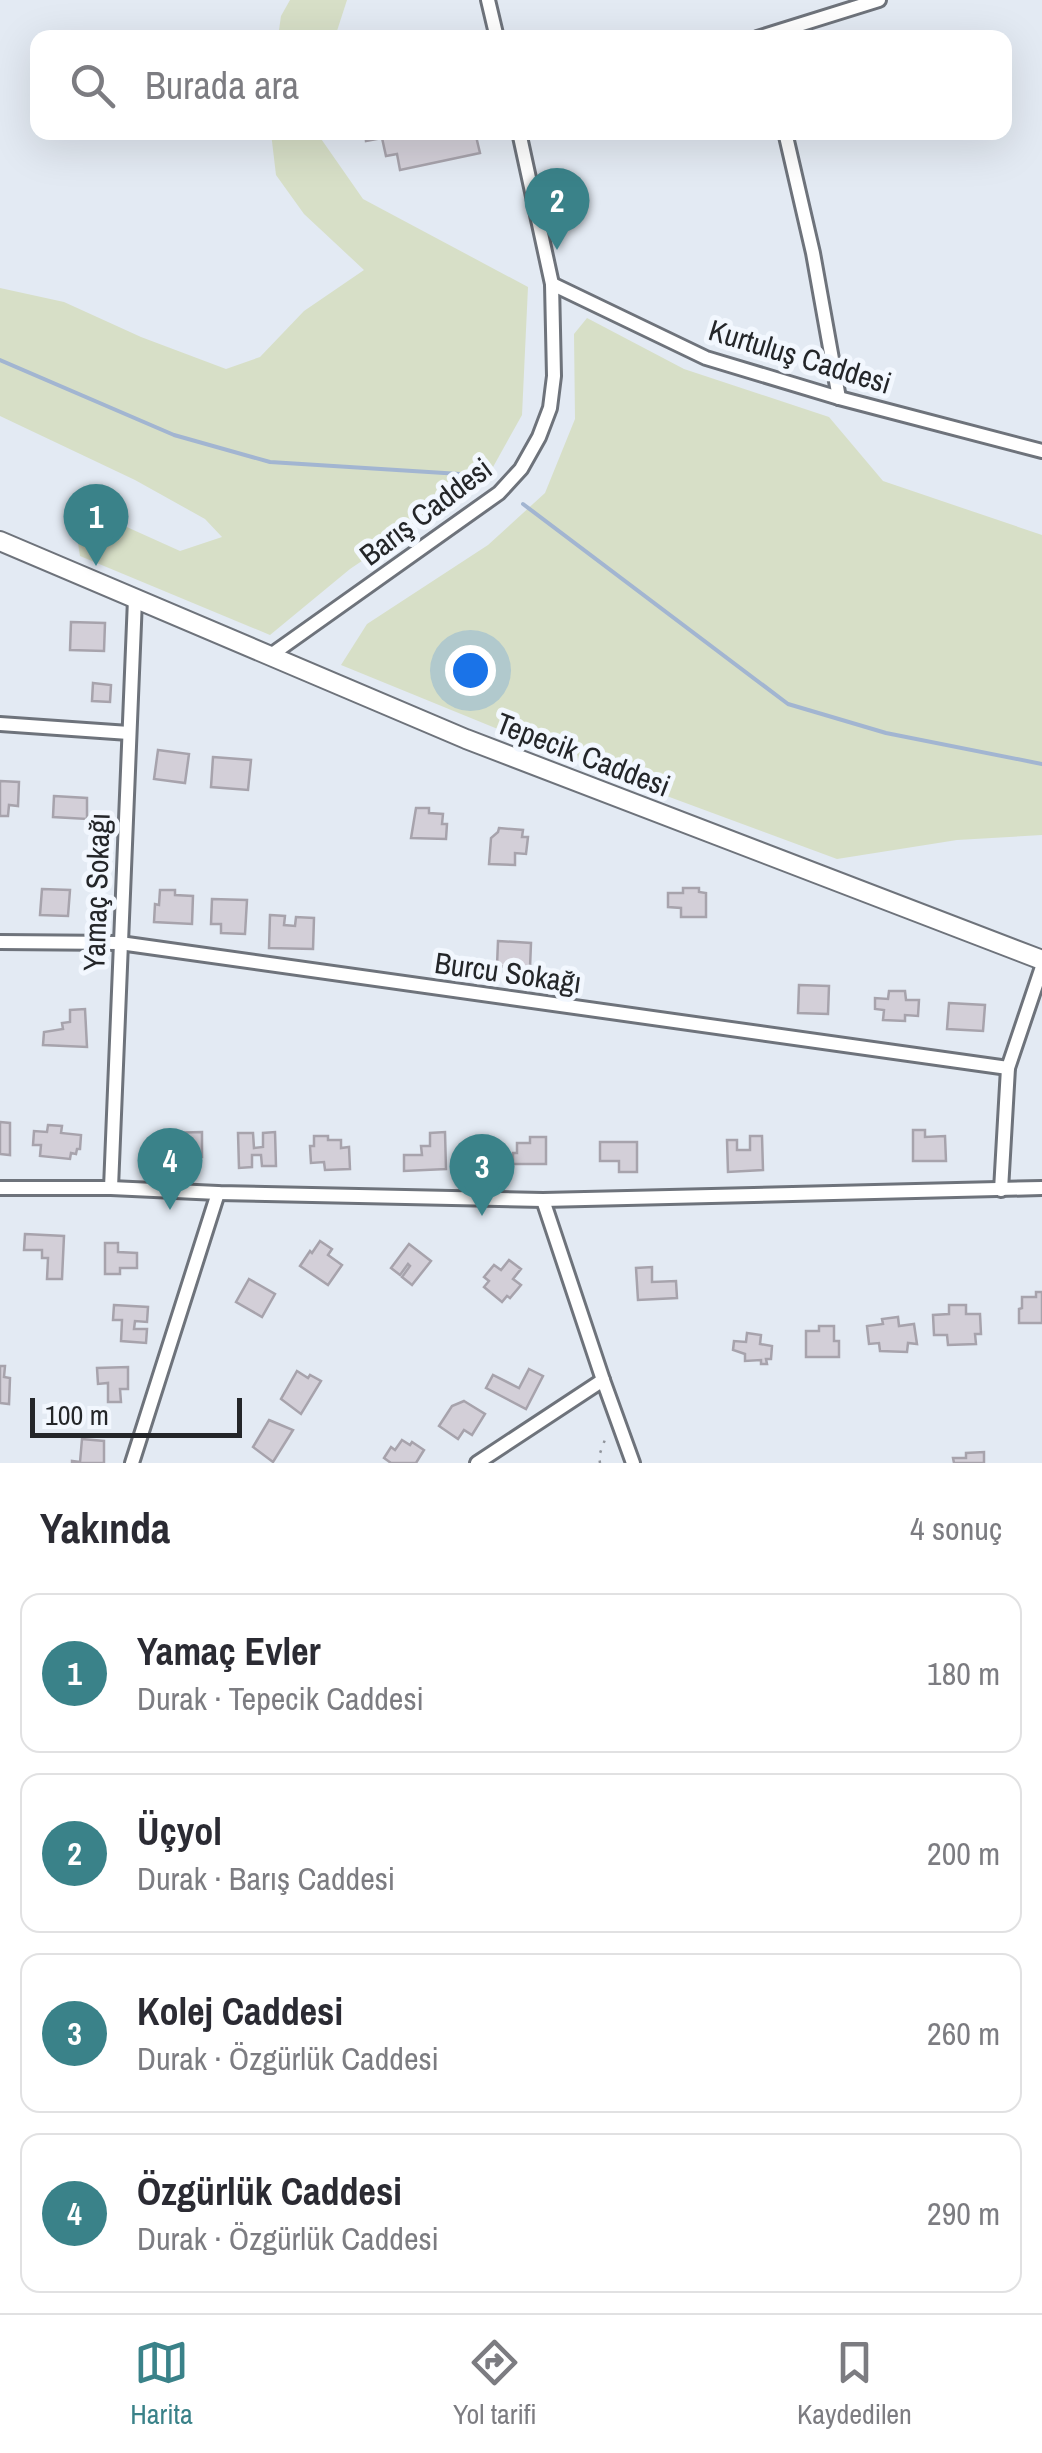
<!DOCTYPE html>
<html lang="tr">
<meta charset="utf-8">
<style>
body{margin:0;font-family:"Archivo Narrow",sans-serif;background:#f2f2f3;color:#2b2b33}
.scale{position:absolute;left:30px;bottom:25px;width:212px;box-sizing:border-box;padding-left:10px;border:5px solid #242629;border-top:0;font-size:28px;line-height:35px;white-space:nowrap;color:#242629;-webkit-text-stroke:8px #f2f7fe;paint-order:stroke}
.you{position:absolute;left:470px;top:670px;width:35px;height:35px;margin:-25px;border:8px solid #fff;border-radius:50%;background:#1a73e8;box-shadow:0 0 0 15px #1a73e833}
.badge{display:grid;place-items:center;width:65px;height:65px;border-radius:50%;background:#3a8289;color:#fff;font-size:32px;font-weight:700}
.pin{position:absolute;translate:-50% -82px;filter:drop-shadow(0 2px 5px #0008)}
.pin::after{content:'';position:absolute;top:52px;width:35px;height:30px;background:inherit;clip-path:polygon(0 0,100% 0,50% 100%)}
.list{margin:0;padding:0;list-style:none}
h2{display:flex;justify-content:space-between;align-items:center;height:130px;margin:0;padding:0 40px;font-size:42px}
h2 small{font-size:32px;font-weight:400;color:#7c7c81}
.list li{display:grid;grid-template-columns:65px 1fr auto;gap:30px;align-items:center;box-sizing:border-box;height:160px;margin:0 20px 20px;padding:0 20px;border:2px solid #e1e1e2;border-radius:20px}
.list b{display:block;font-size:38px;white-space:nowrap}
.list p{margin:0;font-size:32px;white-space:nowrap;color:#7c7c81}
.list em{font-size:32px;font-style:normal;color:#7c7c81}
.icon{flex:none;width:55px;height:55px;fill:none;stroke:currentColor;stroke-width:2;stroke-linecap:round;stroke-linejoin:round}
.map{position:relative;flex:none;width:1042px;height:1463px;overflow:hidden}
.search{position:absolute;background:#fff;box-shadow:0 10px 40px #0002;left:30px;right:30px;top:30px;height:110px;display:flex;align-items:center;gap:25px;box-sizing:border-box;padding:0 35px;border-radius:20px;color:#7c7c81;font-size:38px}
.sheet{height:850px;background:#fff}
nav{display:flex;justify-content:space-around;align-items:center;box-sizing:border-box;height:140px;border-top:2px solid #e1e1e2;background:#fff;font-size:28px;color:#7c7c81}
nav a{display:grid;justify-items:center;gap:5px}
nav .on{color:#3a8289}
.map>svg:first-child{display:block}
</style>
<div class="map">
<svg width="1042" height="1463" viewBox="0 0 1042 1463">
<rect width="100%" height="100%" fill="#e3eaf3"/>
<g fill="#d7dfc7">
<path d="M290,0H347L335,37H278L281,16Z"/>
<path d="M271,133H317L363,199L528,287L522,415L488,476L350,569L270,635L80,556L78,543L109,519L180,551L222,537L205,519L135,480L0,416V288L64,302L141,337L226,369L260,357L304,311L364,270L304,214L276,175Z"/>
<path d="M587,318L684,369L829,417L883,481L1042,535V835L957,840L837,859L618,778L341,665L367,624L488,545L545,493L575,419L574,334Z"/>
</g>
<g fill="none" stroke-linecap="round" stroke-linejoin="round">
<g stroke="#a2b5d1" stroke-width="4">
<path d="M0,360L174,435L270,462L476,475"/>
<path d="M523,504L788,704L886,733L1042,764"/>
</g>
</g>
<g fill="#d3cfd8" stroke="#a7a3ac" stroke-width="2.5">
<path d="M365,132H475L480,153L400,170L397,154L386,156L382,138L366,141Z"/>
<path d="M71,622L105,623L104,651L70,650Z"/>
<path d="M93,683L111,685L110,702L92,701Z"/>
<path d="M158,750L189,754L185,783L154,779Z"/>
<path d="M213,757L251,760L248,790L211,787Z"/>
<path d="M0,781L19,782L18,806L9,805L8,816H0Z"/>
<path d="M54,796L87,798V819L53,817Z"/>
<path d="M416,808H429V813L443,814L442,824H447L446,839L411,838Z"/>
<path d="M499,828L523,830L522,837H528L526,854L515,853V865L489,864L491,838L498,832Z"/>
<path d="M683,888H699V892L706,893V917H681V908L668,907V893H683Z"/>
<path d="M42,889L70,890L68,916L40,915Z"/>
<path d="M160,890H175V895L193,896L192,924L154,922L155,904L159,905Z"/>
<path d="M212,899L247,900L245,934L221,933V924H211Z"/>
<path d="M270,915L285,916L284,925L295,926L296,917L314,918L313,949L269,948Z"/>
<path d="M498,941L531,943L530,968L497,966Z"/>
<path d="M799,985L829,986L828,1014L798,1013Z"/>
<path d="M889,991H905L906,1000H919L918,1016L905,1015V1021L883,1020L884,1010L875,1009V998L888,999Z"/>
<path d="M949,1003L985,1005L983,1031L947,1029Z"/>
<path d="M85,1009L87,1047L43,1045L44,1032L63,1029L62,1023L70,1022V1010Z"/>
<path d="M0,1122L10,1123V1155L0,1154Z"/>
<path d="M48,1125L62,1126L61,1133L81,1135L80,1149H77L76,1154L71,1153L70,1159L40,1156L41,1145H33L34,1131L47,1132Z"/>
<path d="M913,1130H925V1137L945,1136L946,1161H913Z"/>
<path d="M202,1132V1157L168,1158V1142H164V1133Z"/>
<path d="M275,1132L276,1166H262L261,1155H252V1167L239,1168L238,1133H253L254,1148L263,1147V1133Z"/>
<path d="M445,1132L446,1169L404,1171V1155H422L421,1146H430V1133Z"/>
<path d="M314,1136H328V1140H341V1148L349,1147L350,1169L325,1170L324,1162L311,1163L310,1146H314Z"/>
<path d="M750,1136H762L763,1170L728,1172L727,1140H737V1150H750Z"/>
<path d="M530,1137H546V1164H513V1153H517V1143H530Z"/>
<path d="M600,1142H637V1172H619V1161H600Z"/>
<path d="M25,1234L64,1236L62,1279H47L48,1258H42V1250H24Z"/>
<path d="M320,1241L332,1249L328,1255L342,1265L328,1285L300,1266L310,1251L312,1253Z"/>
<path d="M105,1243H118V1252L137,1253V1268H120V1274H105Z"/>
<path d="M409,1244L431,1261L412,1285L402,1277L410,1266L408,1264L400,1275L391,1268Z"/>
<path d="M509,1260L521,1269L513,1279L521,1285L510,1298L507,1296L502,1302L484,1287L489,1281L484,1277L494,1265L501,1270Z"/>
<path d="M652,1267V1282L676,1281L677,1298L638,1300L636,1268Z"/>
<path d="M249,1279L275,1294L262,1317L236,1302Z"/>
<path d="M1036,1292H1042V1323H1019V1309L1022,1308V1297H1036Z"/>
<path d="M114,1305L148,1307L147,1322L135,1321L134,1329H147L146,1343L121,1341L122,1320H113Z"/>
<path d="M949,1305H966V1314H980L981,1334H975L976,1344L948,1345L947,1335H934L933,1315L949,1314Z"/>
<path d="M898,1317L899,1326L914,1324L917,1344L908,1343L907,1352L880,1351L879,1343L869,1344L867,1326L883,1324L882,1319Z"/>
<path d="M819,1326H834V1341H839V1357H806V1331H819Z"/>
<path d="M747,1333L761,1335L760,1344L772,1346L771,1359H766L767,1364H761V1360L745,1361V1354L733,1350L734,1341L746,1342Z"/>
<path d="M0,1366H5L4,1377L10,1378L9,1404L0,1403Z"/>
<path d="M128,1367V1389H120L121,1402H108V1383L98,1384L97,1368Z"/>
<path d="M529,1369L543,1376L526,1409L486,1388L493,1375L519,1388Z"/>
<path d="M297,1371L308,1378L310,1375L321,1381L301,1414L281,1399Z"/>
<path d="M464,1401L485,1414L472,1435L464,1430L458,1439L439,1426L452,1406Z"/>
<path d="M269,1420L293,1430L273,1462L253,1447Z"/>
<path d="M82,1439L104,1441V1463H72V1461L80,1462Z"/>
<path d="M402,1440L410,1445L412,1442L424,1450L416,1463H391L384,1458L391,1447L395,1450Z"/>
<path d="M984,1452V1463H954L953,1458H966V1453Z"/>
</g>
<g fill="none" stroke-linecap="round" stroke-linejoin="round">
<defs>
<g id="street">
<path d="M488,0L497,38"/>
<path d="M757,38L879,0"/>
<path d="M785,132L813,253L839,398"/>
<path d="M552,284L706,358L839,398L1042,451"/>
<path d="M271,655L499,493L521,469L539,437L550,408L554,376L552,284L519,132"/>
<path d="M0,724L129,733"/>
<path d="M0,942L120,943L1008,1068"/>
<path d="M0,1188H111L218,1193L543,1200L1042,1188"/>
<path d="M111,1188L135,599"/>
<path d="M1001,1190L1008,1068L1042,967"/>
<path d="M543,1200L603,1380L633,1463"/>
<path d="M132,1463L218,1193"/>
<path d="M477,1463L603,1380"/>
</g>
<path id="secondary" d="M0,541L466,739L1042,960"/>
</defs>
<use href="#street" stroke="#6e737b" stroke-width="18"/>
<use href="#secondary" stroke="#6e737b" stroke-width="22"/>
<path stroke="#8f939a" stroke-width="2.5" stroke-dasharray="2.5 8" stroke-linecap="butt" d="M600,1463L599,1456L607,1434"/>
<use href="#street" stroke="#fff" stroke-width="12"/>
<use href="#secondary" stroke="#fff" stroke-width="18"/>
</g>
<g text-anchor="middle" stroke-width="10" stroke-linejoin="round" paint-order="stroke">
<g font-size="30" fill="#242629" stroke="#f2f7fe">
<text transform="translate(800 357) rotate(17)" y="10">Kurtuluş Caddesi</text>
<text transform="translate(426 512) rotate(-37)" y="10">Barış Caddesi</text>
<text transform="translate(583 755) rotate(21)" y="10">Tepecik Caddesi</text>
<text transform="translate(97 892) rotate(-88)" y="10">Yamaç Sokağı</text>
<text transform="translate(508 973) rotate(8)" y="10">Burcu Sokağı</text>
</g>
</g>
</svg>
<div class="scale">100 m</div>
<div class="you"></div>
<div class="pin badge" style="left:96px;top:566px">1</div>
<div class="pin badge" style="left:557px;top:250px">2</div>
<div class="pin badge" style="left:482px;top:1216px">3</div>
<div class="pin badge" style="left:170px;top:1210px">4</div>
<div class="search"><svg class="icon" aria-label="search" viewBox="0 0 24 24"><circle cx="10" cy="10" r="6"/><path d="M15 15l6 6"/></svg>Burada ara</div>
</div>
<section class="sheet">
<h2>Yakında<small>4 sonuç</small></h2>
<ul class="list">
<li><span class="badge">1</span><div><b>Yamaç Evler</b><p>Durak · Tepecik Caddesi</p></div><em>180 m</em></li>
<li><span class="badge">2</span><div><b>Üçyol</b><p>Durak · Barış Caddesi</p></div><em>200 m</em></li>
<li><span class="badge">3</span><div><b>Kolej Caddesi</b><p>Durak · Özgürlük Caddesi</p></div><em>260 m</em></li>
<li><span class="badge">4</span><div><b>Özgürlük Caddesi</b><p>Durak · Özgürlük Caddesi</p></div><em>290 m</em></li>
</ul>
</section>
<nav>
<a class="on"><svg class="icon" aria-label="map" viewBox="0 0 24 24"><path d="M3 6l6-2 6 2 6-2v14l-6 2-6-2-6 2zM9 4v14M15 6v14"/></svg>Harita</a>
<a><svg class="icon" aria-label="directions" viewBox="0 0 24 24"><path d="M12 3l9 9-9 9-9-9zM9 14v-3h6M13 9l2 2-2 2"/></svg>Yol tarifi</a>
<a><svg class="icon" aria-label="saved" viewBox="0 0 24 24"><path d="M7 4h10v16l-5-4-5 4z"/></svg>Kaydedilen</a>
</nav>
